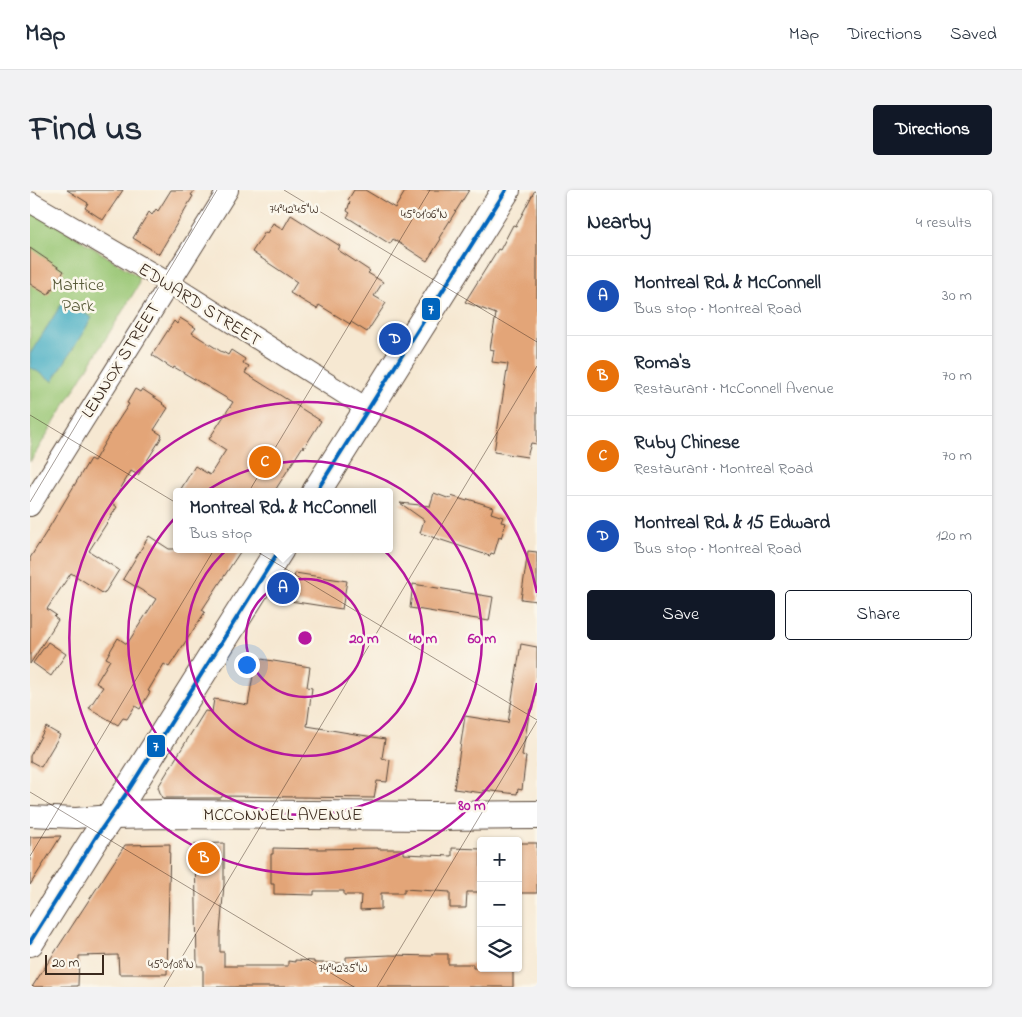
<!DOCTYPE html>
<meta charset="utf-8">
<style>
body{margin:0;font-family:"Indie Flower",sans-serif;background:#f2f2f3;color:#1f2937}
.controls{position:absolute;right:15px;bottom:15px;display:grid;overflow:hidden;border-radius:5px;box-shadow:0 1px 4px #0004}
.controls button{width:45px;height:45px;display:grid;place-items:center;padding:0;border:0;border-bottom:1px solid #e0e1e3;background:#fff;color:#1f2937;font:25px sans-serif}
.scale{position:absolute;left:15px;bottom:12px;width:59px;box-sizing:border-box;padding-left:5px;border:2px solid #3b2a1e;border-top:0;font-size:14px;line-height:18px;white-space:nowrap;color:#3b2a1e;-webkit-text-stroke:4px #fbf7ec;paint-order:stroke}
.you{position:absolute;left:216px;top:474px;width:18px;height:18px;margin:-12px;border:4px solid #fff;border-radius:50%;background:#1a73e8;box-shadow:0 0 0 8px #1a73e833}
.badge{display:grid;place-items:center;width:32px;height:32px;border-radius:50%;background:#111827;color:#fff;font-size:16px;font-weight:700}
.pin{position:absolute;translate:-50% -50%;border:2px solid #fff;box-shadow:0 1px 5px #0006}
.popup{position:absolute;left:143px;top:298px;width:220px;height:65px;box-sizing:border-box;display:grid;place-content:center;border-radius:5px;background:#fff;filter:drop-shadow(0 1px 4px #0005);font-size:16px;white-space:nowrap;color:#747a83}
.popup b{font-size:19px;color:#1f2937}
.popup::after{content:'';position:absolute;left:50%;top:100%;margin-left:-10px;border:10px solid transparent;border-top-color:#fff}
.list{margin:0;padding:0;list-style:none}
h2{display:flex;justify-content:space-between;align-items:center;height:65px;margin:0;padding:0 20px;font-size:21px}
h2 small{font-size:16px;font-weight:400;color:#747a83}
.list li{display:grid;grid-template-columns:32px 1fr auto;gap:15px;align-items:center;box-sizing:border-box;height:80px;padding:0 20px;border-top:1px solid #e0e1e3}
.list b{display:block;font-size:19px;white-space:nowrap}
.list p{margin:0;font-size:16px;white-space:nowrap;color:#747a83}
.list em{font-size:16px;font-style:normal;color:#747a83}
.actions{display:flex;gap:10px;padding:15px 20px}
.actions a{flex:1;padding:11px 0;border:1px solid #111827;border-radius:5px;text-align:center;font-size:18px;color:#111827}
.actions .main{background:#111827;color:#fff}
.icon{flex:none;width:28px;height:28px;fill:none;stroke:currentColor;stroke-width:2;stroke-linecap:round;stroke-linejoin:round}
.map{position:relative;flex:none;width:507px;height:797px;overflow:hidden;border-radius:5px}
header{display:flex;align-items:center;gap:30px;box-sizing:border-box;height:70px;padding:0 25px;background:#fff;border-bottom:1px solid #e0e1e3}
header strong{font-size:24px}
nav{display:flex;gap:28px;margin-inline-start:auto;font-size:18px}
.intro{display:flex;align-items:center;justify-content:space-between;box-sizing:border-box;height:120px;padding:0 30px}
h1{margin:0;font-size:35px}
.button{padding:12px 22px;border-radius:5px;background:#111827;color:#fff;font-size:18px;font-weight:700}
main{display:flex;gap:30px;padding:0 30px}
aside{flex:1;background:#fff;border-radius:5px;box-shadow:0 1px 4px #0004}
.map>svg:first-child{display:block}
</style>
<header>
<strong>Map</strong>
<nav><a>Map</a><a>Directions</a><a>Saved</a></nav>
</header>
<div class="intro"><h1>Find us</h1><a class="button">Directions</a></div>
<main>
<div class="map">
<svg width="507" height="797" viewBox="0 0 507 797">
<rect width="100%" height="100%" fill="#fbf7ec"/>
<filter id="ink" filterUnits="userSpaceOnUse"><feTurbulence type="fractalNoise" baseFrequency=".02" numOctaves="2"/><feDisplacementMap in="SourceGraphic" scale="10" xChannelSelector="R" yChannelSelector="G"/><feConvolveMatrix kernelMatrix="1 2 1 2 8 2 1 2 1" color-interpolation-filters="sRGB"/></filter>
<filter id="wash" filterUnits="userSpaceOnUse"><feTurbulence type="fractalNoise" baseFrequency=".0096" numOctaves="4" result="noise"/><feDisplacementMap in="SourceGraphic" scale="20" xChannelSelector="R" yChannelSelector="G"/><feGaussianBlur stdDeviation="1.12" result="paint"/><feColorMatrix in="noise" values="0 0 0 0 0 0 0 0 0 0 0 0 0 0 0 0 0 1.4 0 .05"/><feComposite in="paint" operator="in"/></filter>
<g filter="url(#wash)">
<rect width="100%" height="100%" fill="#f6e8d2"/>
<path fill="#98c673" stroke="#6a7848" d="M0,18L108,86L109,91L108,96L0,272Z"/>
<path fill="#44adc3" stroke="#406c70" d="M34,110L62,128L23,191L0,177V164Z"/>
<g id="blocks">
<g fill="#e3a578">
<path d="M37,0H93L73,30L55,18L58,13Z"/>
<path d="M141,0H165L161,5L163,6L129,64L103,48L119,22L122,25L126,19L128,21Z"/>
<path d="M324,0H335L365,18L376,0H439L409,48L411,49L397,71L363,49L360,54L317,27L320,23L317,21L320,12L318,10Z"/>
<path d="M505,0H507V254L501,253L497,267L464,262L478,174L462,172L464,160L460,159L466,124L435,112L468,59L470,60L483,35L486,36Z"/>
<path d="M261,25L310,56L308,60L340,81L338,83L353,92L344,106L356,113L337,142L321,132L320,134L289,115L287,119L260,103L267,92L222,62L235,42L237,43L243,33L253,39Z"/>
<path d="M0,58L34,81L18,105L0,94Z"/>
<path d="M150,128L166,138L162,143L192,162H193L198,165L201,160L215,169L213,173L219,176L215,183L291,231L274,258L273,256L244,302H149L165,276L180,285L196,260L179,249L203,212L144,177L143,179L122,165L144,131L147,134Z"/>
<path d="M105,199L110,202L112,199L133,213L132,214L138,218L124,240L132,245L130,250L108,285L101,281L82,313L87,317L59,361L89,380L74,404L41,383L17,419L26,425L24,427L28,430L0,474V368L17,341L60,269L64,271L82,240L99,214L97,213Z"/>
<path d="M404,303L420,309L421,306L437,311L438,309L463,317L461,323L473,327L471,332L476,333L471,348L469,347L464,364L461,363L460,366L390,343L394,330L370,313L400,316Z"/>
<path d="M119,346L139,359H212L172,420L175,422L139,477L134,474L118,501L120,502L110,519L105,516L97,529L93,528L88,535L59,518L73,497L66,493L80,470L76,468L88,448L97,454L126,409L93,389Z"/>
<path d="M498,361L507,362V411L491,409Z"/>
<path d="M265,383L317,391L312,419L260,411Z"/>
<path d="M383,394L463,407L459,431L380,418Z"/>
<path d="M18,452L36,464L21,486L3,473Z"/>
<path d="M491,454L507,457V496L503,519H500L492,565L496,566L492,600L488,599L487,604L453,600V603L424,599L435,526L478,533Z"/>
<path d="M219,467L280,477L277,497L282,498L277,536L355,549L352,568L360,570L357,592L347,591L344,608L192,606L191,608H132L128,597L175,521L182,522L184,509L218,515L223,485L216,484Z"/>
<path d="M16,537L30,545L11,577L0,571V566Z"/>
<path d="M31,646L0,695V647Z"/>
<path d="M194,653V694L190,743V762H194V776H258V771L265,772V770L284,771V773H316V767L360,765L402,766V764H418V774H443V778H483V797H173V776H167L165,654Z"/>
<rect x="488" y="653" width="19" height="50"/>
<path d="M140,654L137,784H89L88,765L49,766L48,796L2,797L95,655Z"/>
<path d="M243,658L290,659L348,658V659H373V664L422,666V658L451,659V702H437L436,718H420V702L374,699V703H351V719L330,720L331,705H314V701H284V705L244,704V694H241V664H243Z"/>
</g>
</g>
</g>
<g filter="url(#ink)">
<use href="#blocks" fill-opacity="0" stroke="#574639" stroke-width="1"/>
<g fill="none" stroke-linecap="round" stroke-linejoin="round">
<defs>
<g id="street">
<path d="M0,12L139,93L338,219"/>
<path d="M0,316L198,0"/>
<path d="M0,626L46,628L81,625"/>
</g>
<path id="secondary" d="M81,625L135,624L403,626L507,625"/>
<g id="primary">
<path d="M286,302L476,0"/>
<path d="M0,752L66,647L96,604L250,359"/>
</g>
</defs>
<use href="#street" stroke="#574639" stroke-width="22"/>
<use href="#secondary" stroke="#574639" stroke-width="30"/>
<use href="#primary" stroke="#574639" stroke-width="30"/>
<use href="#street" stroke="#fff" stroke-width="20"/>
<use href="#secondary" stroke="#fff" stroke-width="28"/>
<use href="#primary" stroke="#fff" stroke-width="28"/>
<defs>
<g id="bus-1">
<path d="M286,302L476,0"/>
<path d="M0,752L66,647L96,604L250,359"/>
</g>
</defs>
<use href="#bus-1" stroke="#fbf7ec" stroke-width="8"/>
<use href="#bus-1" stroke="#0065bd" stroke-width="4"/>
</g>
</g>
<path fill="none" stroke="#3b2a1e" stroke-width="1" stroke-opacity="0.45" d="M254,0L507,152M0,225L507,530M0,312L187,0M0,602L324,797M0,666L400,0M134,797L507,176M347,797L507,531"/>
<g fill="none" stroke="#b5179e" stroke-width="2.5">
<circle cx="275" cy="448" r="59"/>
<circle cx="275" cy="448" r="118"/>
<circle cx="275" cy="448" r="177"/>
<path d="M507 493A236 236 0 1 1 507 403"/>
</g>
<g text-anchor="middle" stroke-width="5" stroke-linejoin="round" paint-order="stroke">
<g font-size="18" fill="#575938" stroke="#fbf7ec">
<text x="48" y="100">Mattice<tspan x="48" dy="21">Park</tspan></text>
</g>
<g font-size="18" fill="#3b2a1e" stroke="#fbf7ec">
<text transform="translate(170 114) rotate(32)" y="6">EDWARD STREET</text>
<text transform="translate(90 170) rotate(-58)" y="6">LENNOX STREET</text>
<text x="253" y="630">MCCONNELL AVENUE</text>
</g>
</g>
<g font-size="12" text-anchor="middle" fill="#3b2a1e" stroke="#fbf7ec" stroke-width="5" stroke-linejoin="round" paint-order="stroke">
<text x="264" y="23">74°42'45"W</text>
<text x="394" y="28">45°01'06"N</text>
<text x="141" y="778">45°01'08"N</text>
<text x="313" y="782">74°42'35"W</text>
</g>
<circle cx="275" cy="448" r="8" fill="#b5179e" stroke="#fbf7ec" stroke-width="2.5"/>
<g font-size="15" text-anchor="middle" font-weight="bold" fill="#b5179e" stroke="#fbf7ec" stroke-width="5" stroke-linejoin="round" paint-order="stroke">
<text x="334" y="453">20 m</text>
<text x="393" y="453">40 m</text>
<text x="452" y="453">60 m</text>
<text x="442" y="620">80 m</text>
</g>
<g stroke="#fbf7ec" stroke-width="2">
<rect x="391" y="107" width="20" height="24" rx="5" fill="#0065bd"/>
<rect x="116" y="544" width="20" height="24" rx="5" fill="#0065bd"/>
</g>
<g font-size="14" text-anchor="middle" font-weight="bold" fill="#fff">
<text x="401" y="124">7</text>
<text x="126" y="561">7</text>
</g>
</svg>
<div class="controls">
<button>+</button>
<button>−</button>
<button><svg class="icon" aria-label="layers" viewBox="0 0 24 24"><path d="M12 4l9 5-9 5-9-5zM3 14l9 5 9-5"/></svg></button>
</div>
<div class="scale">20 m</div>
<div class="you"></div>
<div class="pin badge" style="left:253px;top:398px;background:#1a4fb4">A</div>
<div class="popup"><b>Montreal Rd. &amp; McConnell</b>Bus stop</div>
<div class="pin badge" style="left:174px;top:668px;background:#e8710a">B</div>
<div class="pin badge" style="left:235px;top:272px;background:#e8710a">C</div>
<div class="pin badge" style="left:365px;top:149px;background:#1a4fb4">D</div>
</div>
<aside>
<h2>Nearby<small>4 results</small></h2>
<ul class="list">
<li><span class="badge" style="background:#1a4fb4">A</span><div><b>Montreal Rd. &amp; McConnell</b><p>Bus stop · Montreal Road</p></div><em>30 m</em></li>
<li><span class="badge" style="background:#e8710a">B</span><div><b>Roma's</b><p>Restaurant · McConnell Avenue</p></div><em>70 m</em></li>
<li><span class="badge" style="background:#e8710a">C</span><div><b>Ruby Chinese</b><p>Restaurant · Montreal Road</p></div><em>70 m</em></li>
<li><span class="badge" style="background:#1a4fb4">D</span><div><b>Montreal Rd. &amp; 15 Edward</b><p>Bus stop · Montreal Road</p></div><em>120 m</em></li>
</ul>
<div class="actions"><a class="main">Save</a><a>Share</a></div>
</aside>
</main>
